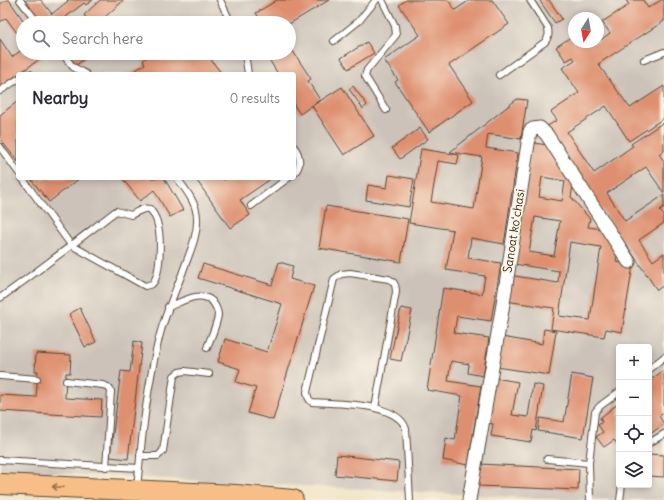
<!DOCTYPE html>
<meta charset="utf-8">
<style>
body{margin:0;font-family:Delius,sans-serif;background:#f2f2f3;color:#2b2b33}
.controls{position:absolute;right:12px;bottom:12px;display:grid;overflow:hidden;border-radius:4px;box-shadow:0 2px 6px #0003}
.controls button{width:36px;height:36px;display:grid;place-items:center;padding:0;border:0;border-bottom:1px solid #e1e1e2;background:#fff;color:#2b2b33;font:20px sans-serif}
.compass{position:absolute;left:568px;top:12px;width:36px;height:36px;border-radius:50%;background:#fff;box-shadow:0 2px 6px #0003;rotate:191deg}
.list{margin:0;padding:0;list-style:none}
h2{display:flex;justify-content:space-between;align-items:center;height:52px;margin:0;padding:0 16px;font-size:17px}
h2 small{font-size:13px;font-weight:400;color:#7c7c81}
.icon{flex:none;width:22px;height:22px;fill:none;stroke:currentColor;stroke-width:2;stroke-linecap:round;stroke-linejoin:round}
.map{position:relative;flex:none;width:664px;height:500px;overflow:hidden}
.search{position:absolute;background:#fff;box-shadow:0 2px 6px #0003;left:16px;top:16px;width:280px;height:44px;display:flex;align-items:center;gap:10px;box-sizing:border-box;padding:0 14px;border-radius:22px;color:#7c7c81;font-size:15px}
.panel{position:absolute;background:#fff;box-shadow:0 2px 6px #0003;left:16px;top:72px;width:280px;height:108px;border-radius:4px}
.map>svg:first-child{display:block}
</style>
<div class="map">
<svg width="664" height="500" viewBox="0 0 664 500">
<rect width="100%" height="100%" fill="#fcf5e5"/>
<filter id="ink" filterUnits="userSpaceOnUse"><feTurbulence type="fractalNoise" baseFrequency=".025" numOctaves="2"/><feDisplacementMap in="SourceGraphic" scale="8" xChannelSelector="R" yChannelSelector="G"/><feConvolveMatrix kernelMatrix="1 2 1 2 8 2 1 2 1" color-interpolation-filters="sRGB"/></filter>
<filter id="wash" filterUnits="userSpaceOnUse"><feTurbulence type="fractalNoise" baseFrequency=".012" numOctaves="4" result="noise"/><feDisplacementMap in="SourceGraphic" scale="16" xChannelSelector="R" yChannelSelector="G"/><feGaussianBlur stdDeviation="0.9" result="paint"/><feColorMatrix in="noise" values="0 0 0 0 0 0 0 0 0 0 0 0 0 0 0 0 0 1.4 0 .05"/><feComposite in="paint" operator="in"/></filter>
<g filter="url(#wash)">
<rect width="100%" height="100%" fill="#f0e2c3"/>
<path fill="#ccc2b9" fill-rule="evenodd" d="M0,0H664V500H567L0,470ZM574,18H598V42H574ZM23,23H289V53H23ZM18,74H294V178H18ZM619,347H649V485H619Z"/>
<g id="blocks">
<g fill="#de8f6f" fill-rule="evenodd">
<path d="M6,0H9L25,23H23V41L6,18L0,22V4Z"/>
<path d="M26,0H41L52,14L68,1L67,0H93L86,5L84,3L58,23H40L24,2Z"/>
<path d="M100,0H124L98,23H91L84,15Z"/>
<path d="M277,0H329L289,24V23H262L256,13Z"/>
<path d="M406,0H448L455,10L470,0H492L509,24L449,65L473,101L429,132L395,82L398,80L384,60L420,35L399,5Z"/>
<path d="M542,0H549L562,19L555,23L540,1Z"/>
<path d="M626,0H643L648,8L661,0H664V21L598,64L630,108L664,86V118L629,141L606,106L567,132L594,173L633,146L631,144L664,122V150L659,154L664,161V193L646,167L607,193L625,221L664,195V207L660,210L664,216V223L639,240L653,261L664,253V285L657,290L546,127L557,120L551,112L579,93L562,68L575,60L573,57L566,61L556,47L574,35V42H598L610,33L602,22L629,5Z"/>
<path d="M0,39L12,57L23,49V53H46L47,54L0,87Z"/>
<path d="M367,42L374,53L348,69L341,58Z"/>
<path d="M289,45L311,79L308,81L320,100L300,114L294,105V74H278L265,53H289Z"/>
<path d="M64,53H85L88,56L74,67Z"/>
<path d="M151,53H215L217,55L211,60L222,74H130L145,64L143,61Z"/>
<path d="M353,86L367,105L363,109L349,89Z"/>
<path d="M342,87L374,136L344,155L312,106Z"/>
<path d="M517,99L527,100L521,139L488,134L486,148L518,153L504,244L471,238L468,258L501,263L491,321L457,316L454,333L489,338L483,376L468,373L469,364L451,361L448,381L481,386L468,465L443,460L446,438L455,440L462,396L427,390L443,288L482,294L485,276L446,270L453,230L409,223L421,149L459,155L457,164L438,161L431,202L474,209L482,157L450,152Z"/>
<path d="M18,101V162L0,139V115Z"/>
<path d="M420,128L428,139L400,159L392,148Z"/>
<path d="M533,143L548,145L573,186L571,197L590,219L588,227L602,229L618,251L616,262L633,265L622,332L606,329L604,337L551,329L554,308L505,301L509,275L558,283L559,271L514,264ZM542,177L565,181L562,201L539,197ZM535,217L560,221L554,256L529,252ZM570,242L601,247L590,320L559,316Z"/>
<path d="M389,175L414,179L409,207L366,200L368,185L387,188Z"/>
<path d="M30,178H80L49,202Z"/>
<path d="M122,178H164L183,210L170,217L154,190L140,201Z"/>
<path d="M195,178H223L224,180L227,178H272L240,200L250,215L230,228Z"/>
<path d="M326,206L408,219L401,262L319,248Z"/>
<path d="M279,262L293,266L290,279L314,286L273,420L248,413L256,388L236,382L240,369L218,362L225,339L267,352L282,304L198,278L203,264L272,285Z"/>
<path d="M80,308L96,342L85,347L69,314Z"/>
<path d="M401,308L412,310L401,361L390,359Z"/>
<path d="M544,329L556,331L549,375L497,367L502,337L542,344Z"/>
<path d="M134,341L142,343L128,459L110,457L121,371L130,372Z"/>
<path d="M36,353L71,355L70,373H66L65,398L102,400L101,417L0,411V395L36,397L38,371H35Z"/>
<path d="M664,370V413L659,416L664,424L649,435V381Z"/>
<path d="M572,374L593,378L583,438L538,431L540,418L564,422Z"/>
<path d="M495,378L518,382L512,415L528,417L533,384L543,386L536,431L533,430L531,442L491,436L493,424L488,423Z"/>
<path d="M619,403V446L614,440L604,447L596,437L603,432L598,425L602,422L600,418Z"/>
<path d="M649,454L664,455V477L649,476Z"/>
<path d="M337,455L399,462L397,481L335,475Z"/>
<path d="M479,464L579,469L578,490L478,486Z"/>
</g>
</g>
</g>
<g filter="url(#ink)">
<use href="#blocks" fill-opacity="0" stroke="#564637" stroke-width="1"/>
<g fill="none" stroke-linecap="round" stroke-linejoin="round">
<defs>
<g id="service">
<path d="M20,0L38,23"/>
<path d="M220,0L231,23"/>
<path d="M382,0L395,26L396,35L367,70L365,76L386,110"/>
<path d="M334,41L359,21L376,0"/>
<path d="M62,53L73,67L86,74"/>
<path d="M245,53L248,74"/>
<path d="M644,60L664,52"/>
<path d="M26,74H30"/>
<path d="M499,75L545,42C549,37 549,34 548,28L530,0"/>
<path d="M0,91L18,79"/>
<path d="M0,147L18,172"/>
<path d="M294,147C300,155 302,166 294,173"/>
<path d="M251,206L288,178"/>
<path d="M0,298C40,270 78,240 116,211L131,215C137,212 143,207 150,209C154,214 157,220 158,226C161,238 161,276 152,284L145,286L71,245L22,178"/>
<path d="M168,307C182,302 199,290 212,301C215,305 218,310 218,315C217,325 210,339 207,348"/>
<path d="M649,369L664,357"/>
<path d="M0,376L37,379"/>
<path d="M66,381L103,385L108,387L111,391L106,467"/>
<path d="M375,408L396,292C396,286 395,282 389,279L350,273L341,274L334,279L307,392C308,397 308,399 312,402C337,404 398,402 406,429L410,500"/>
<path d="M649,443L664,434"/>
<path d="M140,456H158L163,451L174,376L179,372L185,371L209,374"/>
<path d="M547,459L589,463"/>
<path d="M0,460L139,468"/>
<path d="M137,488C142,436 147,385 160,334C166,313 174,294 182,274C188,256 198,237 197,218C197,203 185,189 177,178"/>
<path d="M590,500L589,463L595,412L600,406L619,392"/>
<path d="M620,500L622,485"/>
</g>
<path id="minor" d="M469,500L502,310L530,131L533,129L540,128L547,135L629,262"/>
<path id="primary" d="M0,484L236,495L293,500"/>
</defs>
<use href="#service" stroke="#564637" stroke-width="8"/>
<use href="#minor" stroke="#564637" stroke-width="15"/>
<use href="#primary" stroke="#564637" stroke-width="22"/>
<use href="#service" stroke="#fff" stroke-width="6"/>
<use href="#minor" stroke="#fff" stroke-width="13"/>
<use href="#primary" stroke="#f7be87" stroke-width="20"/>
</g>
<defs><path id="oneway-shaft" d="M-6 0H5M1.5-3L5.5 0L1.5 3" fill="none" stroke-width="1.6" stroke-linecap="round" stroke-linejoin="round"/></defs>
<use stroke="#906d4d" href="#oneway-shaft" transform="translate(58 487) rotate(-177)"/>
</g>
<g text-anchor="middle" stroke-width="3.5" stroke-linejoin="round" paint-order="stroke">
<g font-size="12" fill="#3b2a1e" stroke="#fcf5e5">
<text transform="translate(514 231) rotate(-81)" y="4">Sanoat koʻchasi</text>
</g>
</g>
</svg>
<div class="controls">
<button>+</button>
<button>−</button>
<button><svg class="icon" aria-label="locate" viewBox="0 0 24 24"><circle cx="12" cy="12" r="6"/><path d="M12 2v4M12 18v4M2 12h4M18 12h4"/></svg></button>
<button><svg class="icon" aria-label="layers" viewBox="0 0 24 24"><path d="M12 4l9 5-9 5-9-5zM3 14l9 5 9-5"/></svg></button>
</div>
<svg class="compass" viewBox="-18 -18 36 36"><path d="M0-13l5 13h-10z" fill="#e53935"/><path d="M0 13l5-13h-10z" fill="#7c7c81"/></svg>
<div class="search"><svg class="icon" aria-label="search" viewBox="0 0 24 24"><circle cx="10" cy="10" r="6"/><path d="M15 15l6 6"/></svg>Search here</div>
<section class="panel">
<h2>Nearby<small>0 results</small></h2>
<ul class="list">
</ul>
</section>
</div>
